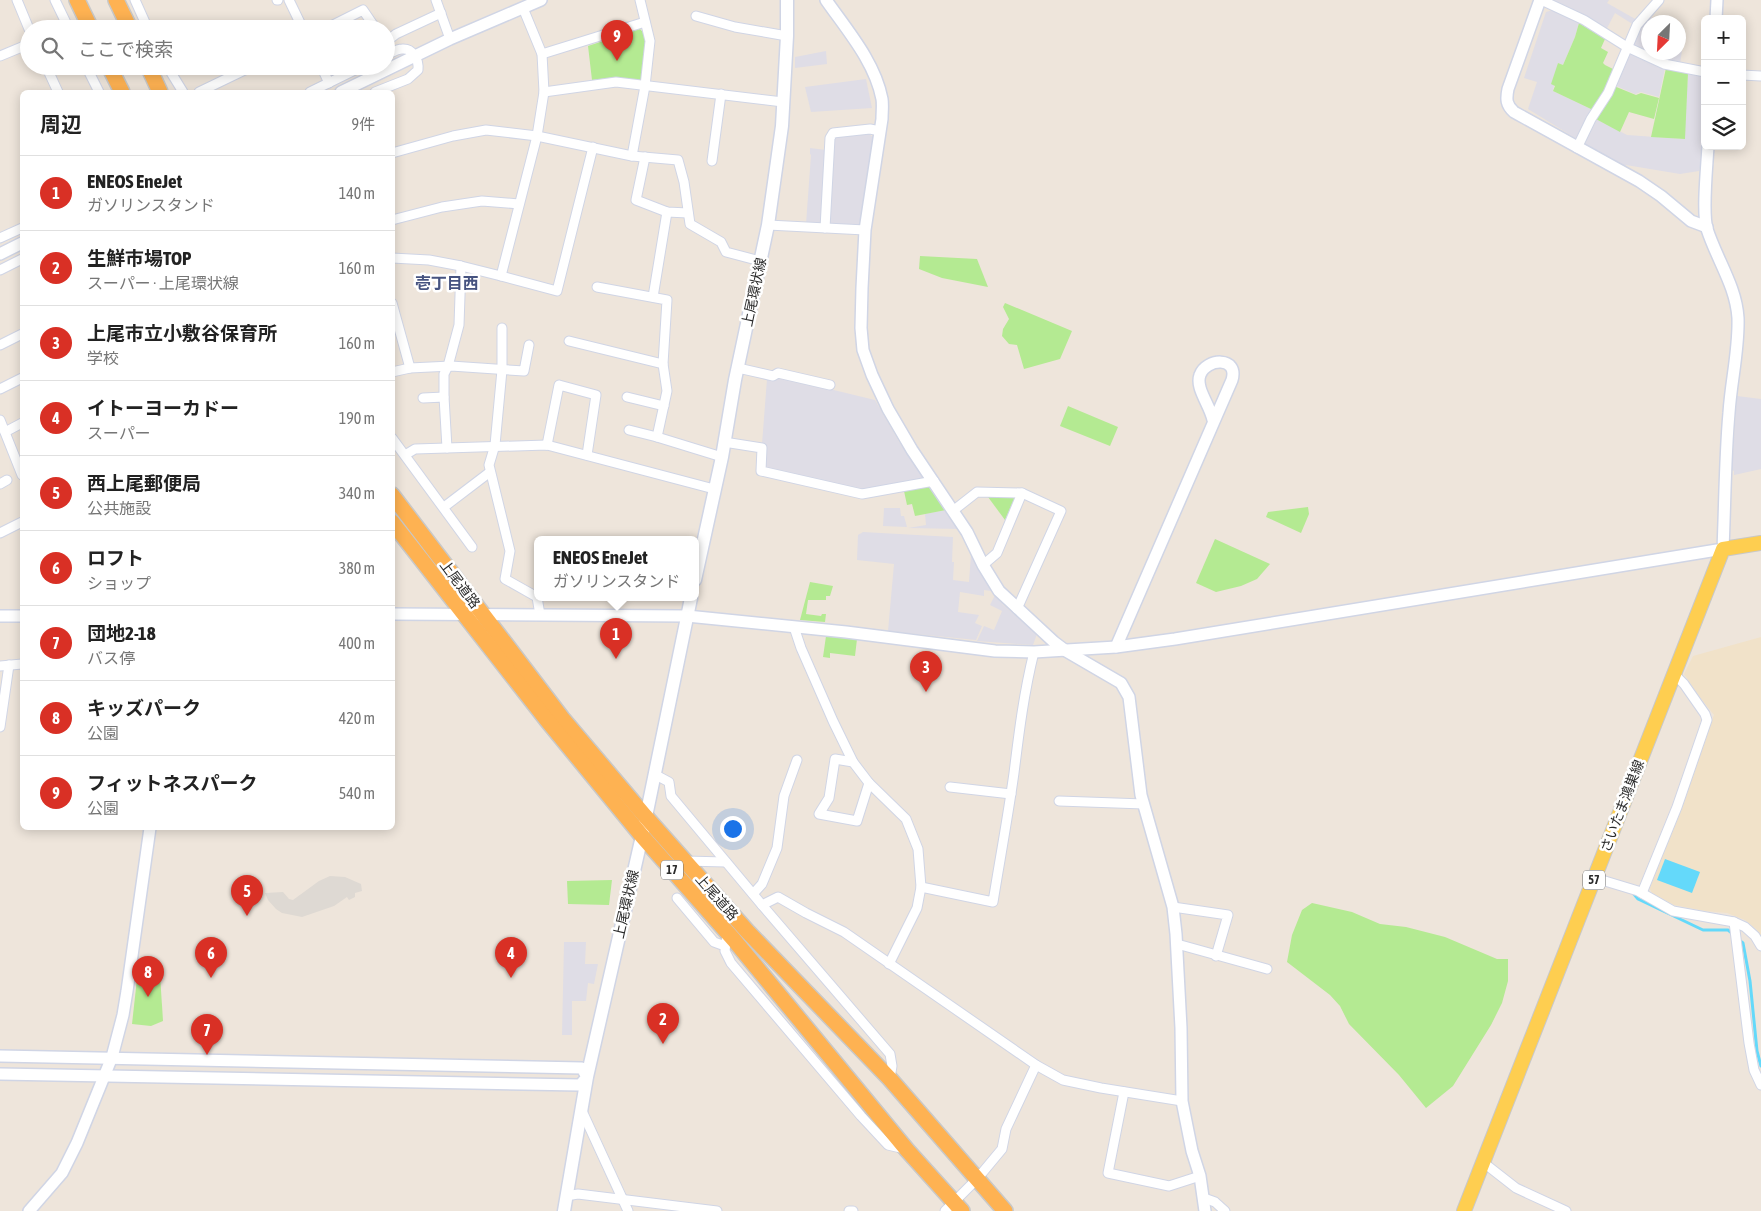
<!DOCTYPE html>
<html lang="ja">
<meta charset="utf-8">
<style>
body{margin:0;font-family:"Asap Condensed","Noto Sans JP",sans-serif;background:#f6f6f6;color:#222}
.controls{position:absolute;right:15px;top:15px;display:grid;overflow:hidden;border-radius:8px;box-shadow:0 2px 12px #0003}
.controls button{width:45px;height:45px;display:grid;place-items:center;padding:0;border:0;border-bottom:1px solid #e0e0e0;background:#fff;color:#222;font:25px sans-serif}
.compass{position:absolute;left:1641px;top:15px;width:45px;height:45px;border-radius:50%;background:#fff;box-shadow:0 2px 12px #0003;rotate:204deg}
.you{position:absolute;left:732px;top:828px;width:18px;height:18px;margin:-12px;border:4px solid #fff;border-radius:50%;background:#1a73e8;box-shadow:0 0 0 8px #1a73e833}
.badge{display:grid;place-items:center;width:32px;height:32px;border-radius:50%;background:#d93025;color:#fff;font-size:16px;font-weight:700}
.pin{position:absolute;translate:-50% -41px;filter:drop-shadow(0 1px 2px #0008)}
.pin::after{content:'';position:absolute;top:26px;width:18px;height:15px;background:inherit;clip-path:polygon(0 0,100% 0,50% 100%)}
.popup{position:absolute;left:534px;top:536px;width:165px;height:65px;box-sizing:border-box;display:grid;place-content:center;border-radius:8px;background:#fff;filter:drop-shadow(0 1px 4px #0005);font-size:16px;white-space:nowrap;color:#767676}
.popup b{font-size:19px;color:#222}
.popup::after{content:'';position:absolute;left:50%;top:100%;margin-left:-10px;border:10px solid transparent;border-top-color:#fff}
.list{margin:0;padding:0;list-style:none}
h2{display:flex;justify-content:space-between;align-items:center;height:65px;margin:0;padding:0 20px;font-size:21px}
h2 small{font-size:16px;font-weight:400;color:#767676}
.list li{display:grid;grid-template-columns:32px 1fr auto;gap:15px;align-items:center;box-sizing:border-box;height:75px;padding:0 20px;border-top:1px solid #e0e0e0}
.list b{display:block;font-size:19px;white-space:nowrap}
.list p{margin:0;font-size:16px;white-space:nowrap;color:#767676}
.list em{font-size:16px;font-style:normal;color:#767676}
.icon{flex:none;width:28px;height:28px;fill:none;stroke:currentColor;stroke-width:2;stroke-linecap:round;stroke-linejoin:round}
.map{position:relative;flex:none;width:1761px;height:1211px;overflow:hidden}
.search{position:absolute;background:#fff;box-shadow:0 2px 12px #0003;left:20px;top:20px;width:375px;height:55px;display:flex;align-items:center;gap:12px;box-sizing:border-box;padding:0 18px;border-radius:28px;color:#767676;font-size:19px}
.panel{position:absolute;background:#fff;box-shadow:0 2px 12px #0003;left:20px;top:90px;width:375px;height:740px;border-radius:8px}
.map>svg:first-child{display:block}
</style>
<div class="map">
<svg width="1761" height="1211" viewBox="0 0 1761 1211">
<rect width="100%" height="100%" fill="#eee5db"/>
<g fill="#dfdde6">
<path d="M1554,0H1609L1607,3L1637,20L1634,25L1615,13L1606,30L1555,2Z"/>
<path d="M1553,10L1579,23L1575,37L1563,65L1558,63L1553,91L1593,110L1577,139L1528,109L1537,82L1524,78L1546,12Z"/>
<path d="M1647,16L1662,21L1661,22H1648V52H1678L1679,28L1685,30L1680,64L1663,60L1635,48L1632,37Z"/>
<path d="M826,51L827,64L795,68V57Z"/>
<path d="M1632,54L1665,68L1659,97L1641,92L1635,94L1614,85L1626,55Z"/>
<path d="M1688,73L1701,75L1705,79L1700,167L1699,171L1680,174L1626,165L1624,168L1581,145L1594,118L1627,135L1684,139Z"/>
<path d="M866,79L872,108L811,112L805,87Z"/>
<path d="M870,133L871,136L874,137L859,226L832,225L829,221L834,138L837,135Z"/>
<path d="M810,148L826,150L823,221L819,224H806L811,155L810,154Z"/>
<path d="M780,377L875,400L899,442L925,476L923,481L867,491L765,467L766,445L762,444L767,379L773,381Z"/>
<path d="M1737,396L1761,399V469L1734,475V471L1732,470Z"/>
<path d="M884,508H900L901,516H904L907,527L883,526Z"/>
<path d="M946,510L960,529L908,528L926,525L925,514Z"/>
<path d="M863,532L953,537L952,562H954L953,580L969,582L971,555L973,556L991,591L984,590V596L960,592L958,612L979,615L975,623L982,626L976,640L888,631L894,564L857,560L858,535Z"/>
<path d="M995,595L1003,605L1037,634L1033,645L977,641L984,626L994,630L1002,611L990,605Z"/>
<path d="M564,942H586L585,964H598L594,984L588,983L586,1001H572V1035H562Z"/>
</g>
<path fill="#f1e2c9" d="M1761,637V937L1756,929L1745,920L1727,913L1705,911L1674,905L1652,893L1649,887L1714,715L1699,696L1684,674L1693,656Z"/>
<g fill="#b4ea92">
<path d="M1579,23L1605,39L1601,48L1608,52L1603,63L1605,65L1613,69L1606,89L1593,110L1553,91L1555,86L1551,84L1558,63L1563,65L1575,37Z"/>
<path d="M640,29C652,41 644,63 642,78L638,82L616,77L592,80L588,46Z"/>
<path d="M1666,68L1688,73L1685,139L1651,137Z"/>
<path d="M1614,86L1636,95L1641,93L1659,98L1654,119L1629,112L1620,132L1594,118Z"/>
<path d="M920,256L977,259L988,287L942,278L919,269Z"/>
<path d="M1005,303L1072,331L1060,359L1024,369L1017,345L1009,344L1002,336L1003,329L1009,319L1003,307Z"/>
<path d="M1068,406L1118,427L1110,446L1060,426Z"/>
<path d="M930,485L946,510L915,516L912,504L907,505L904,491Z"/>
<path d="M988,497H1015L1005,520Z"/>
<path d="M1308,507L1309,514L1301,533L1266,517L1268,512Z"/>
<path d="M1215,539L1270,564L1257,579L1241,586L1216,592L1196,583Z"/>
<path d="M810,582L833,586L830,596H826V600H808L806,614L821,616L822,614H826L825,622L800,620Z"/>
<path d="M826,636L857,639L855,656L830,653V658L823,657Z"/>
<path d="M612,880L609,905L568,904L567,881Z"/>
<path d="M1312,903L1352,912L1380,924L1406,927L1445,937L1497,959H1508V981L1502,1003L1491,1025L1453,1086L1426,1108L1399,1075L1349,1024L1340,1006L1330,995L1287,962L1292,935L1302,910Z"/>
<path d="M139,961L151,962L160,974L163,1021L151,1026L132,1024Z"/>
</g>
<path fill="#ded9d3" d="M330,876L345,877L361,884L362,891L355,893V897L349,900L347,897L334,906L302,917L282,913L276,909L268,900L265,893L283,892L289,899L293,900L319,881Z"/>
<path fill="#64d9fa" d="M1665,859L1700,872L1692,893L1657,880Z"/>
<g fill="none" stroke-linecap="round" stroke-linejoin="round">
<g stroke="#64d9fa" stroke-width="3">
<path d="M1633,893L1638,899L1703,930H1728L1733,934"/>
<path d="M1739,940L1743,943L1750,981L1757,1051L1761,1066"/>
</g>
<defs>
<g id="minor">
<path d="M17,0L29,29"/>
<path d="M55,0L69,29"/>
<path d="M135,0L148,29"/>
<path d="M277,0H278"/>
<path d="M289,0L303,29"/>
<path d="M436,0L450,39"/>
<path d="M1541,0L1584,20L1627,47L1664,64L1705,72"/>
<path d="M696,16L735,27L787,36"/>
<path d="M325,29L363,10L376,29"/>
<path d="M386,42L396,34L441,13"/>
<path d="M542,54L645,22"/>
<path d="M0,56L29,44"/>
<path d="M46,66L58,92"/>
<path d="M86,66L99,92"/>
<path d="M167,66L183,92"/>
<path d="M321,66L329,83"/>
<path d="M1742,75L1761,76"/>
<path d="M199,92L253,66"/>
<path d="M310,92L363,66"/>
<path d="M375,92L408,79L418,70C419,60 413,48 402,49C397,49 391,53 386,55"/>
<path d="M544,92L616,82L783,102"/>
<path d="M1577,148L1591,119L1608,93L1637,25L1659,0"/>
<path d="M392,153L453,136L486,130L537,136L632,156L678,160L684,182L690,224L721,242L726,252L760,261"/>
<path d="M632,156L645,86L650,41L640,0"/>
<path d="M645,157L636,200L667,212L688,213"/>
<path d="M712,161L721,94"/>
<path d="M392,220L442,207L482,201L519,204"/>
<path d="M768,225L865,230"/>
<path d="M825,228L830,138L833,133L870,129L880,131"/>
<path d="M0,238L22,228"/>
<path d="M392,258L429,260L461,266L501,276L537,136L544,92L542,54L523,8"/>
<path d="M0,270L22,259"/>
<path d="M501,276L557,291L593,147"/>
<path d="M597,287L667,300L663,364L667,391L657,437L722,457"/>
<path d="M653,297L667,212"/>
<path d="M392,303L410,368"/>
<path d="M502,328V370L495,445L489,465L510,551L505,579L537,597L540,615"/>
<path d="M569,341L663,364"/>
<path d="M0,345L22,334"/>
<path d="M738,368L773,376L778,373L830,385"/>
<path d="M392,372L410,368L451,366L524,371L529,345"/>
<path d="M0,389L22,378"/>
<path d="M444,397V374L448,366L459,325L461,266"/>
<path d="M627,397L664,406"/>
<path d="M423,398L444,397L447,448"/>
<path d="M0,420L22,475"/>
<path d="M629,430L657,437"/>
<path d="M5,432L22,423"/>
<path d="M392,438L472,547"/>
<path d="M724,442L762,448L761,471L862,494L934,481"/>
<path d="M547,445L559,385L596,395L587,455"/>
<path d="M405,455L415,449L547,445L714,489"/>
<path d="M0,484L7,480"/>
<path d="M444,507L490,472"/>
<path d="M954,510L977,492L1022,493L1061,511L1017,609"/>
<path d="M0,533L22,522"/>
<path d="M983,565L997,553L1022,493"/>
<path d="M794,627L801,648L833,721L853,762L869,783L906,819L918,849L921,887L917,908L889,964"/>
<path d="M0,666L22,664"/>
<path d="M0,727L9,665"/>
<path d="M853,762L835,759L829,798L819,814L857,821L869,783"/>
<path d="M654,774L669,782L671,796L762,905L778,897L806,913L844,932L1036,1065L1063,1080L1101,1088L1182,1101"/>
<path d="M950,787L1011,794"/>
<path d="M1059,801L1144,804"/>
<path d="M685,861L726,862"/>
<path d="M1595,878L1638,891L1673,911L1734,922L1745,927L1755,936L1761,946"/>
<path d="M921,887L993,902C1000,859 1008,816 1014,773C1019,732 1024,692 1034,652"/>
<path d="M1642,893L1677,807L1707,720L1705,714L1684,684L1674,674"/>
<path d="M753,894L762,884L777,848L784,796L797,760"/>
<path d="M677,898L714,942L725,946"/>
<path d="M762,905L890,1054L892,1066L890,1079"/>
<path d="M1173,907L1228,915L1216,956"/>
<path d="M1734,922L1749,1043L1754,1070L1761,1085"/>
<path d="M727,933L725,951L731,963L861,1116L888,1145L905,1149"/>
<path d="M1177,944L1267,969"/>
<path d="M1124,1092L1108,1173L1169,1186L1200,1176"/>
<path d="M582,1111L628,1211"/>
<path d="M1484,1163L1516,1188L1566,1211"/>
<path d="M566,1196L578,1194L717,1211"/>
<path d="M1204,1198L1215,1202L1225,1211"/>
<path d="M849,1211H853"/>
<path d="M945,1211L977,1179L1002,1149L1006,1129L1036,1065"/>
</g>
<g id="tertiary">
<path d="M826,0C847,30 875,62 882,99C883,105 882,112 882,119L865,230L862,288L861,328L863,350L872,375L888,409L912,450L967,532L983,565L999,591L1054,642L1066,651L1121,683L1129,697L1141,795L1173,907L1176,934L1181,1028L1182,1101L1192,1151L1200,1176L1205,1211"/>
<path d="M1540,0L1508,89C1506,99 1506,105 1514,112L1639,181L1661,196L1691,221L1707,227"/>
<path d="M1716,19L1717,0"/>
<path d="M341,92L450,39L541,0"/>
<path d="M0,254L22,243"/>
<path d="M392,614L687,616L846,632L995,651L1034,652L1116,647L1175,639L1723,549C1725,503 1725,458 1729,413C1731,381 1739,350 1738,318C1736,286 1717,260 1707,229C1702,212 1707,166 1708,146"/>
<path d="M0,616H22"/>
<path d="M1116,647L1232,380C1239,356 1206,358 1200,375C1195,388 1210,405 1213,420"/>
<path d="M0,1056L582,1068L587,1077L580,1085L0,1074"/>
<path d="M29,1211L62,1173L77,1143L112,1057L123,1015L127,991L150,828"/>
</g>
<g id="secondary">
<path d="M695,580L722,457L735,380L768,225L782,126L787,36V0"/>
<path d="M564,1211L587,1077L642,836L691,598"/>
</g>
<path id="primary" d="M1464,1211L1723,549L1761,543"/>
<g id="trunk">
<path d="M77,0L91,29"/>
<path d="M116,0L130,29"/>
<path d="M109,66L122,92"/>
<path d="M148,66L160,92"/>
<path d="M392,495L562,718L645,816L747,931L890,1079L1005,1211"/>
<path d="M392,522L546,719L642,836L734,940L907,1150L962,1211"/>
</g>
</defs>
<use href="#minor" stroke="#d0d5e5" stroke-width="11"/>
<use href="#tertiary" stroke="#d0d5e5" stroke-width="14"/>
<use href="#secondary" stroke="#d0d5e5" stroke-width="15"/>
<use href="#primary" stroke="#c8c8c8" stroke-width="16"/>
<use href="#trunk" stroke="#c8c8c8" stroke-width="18"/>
<use href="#minor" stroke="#fff" stroke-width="9"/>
<use href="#tertiary" stroke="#fff" stroke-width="11"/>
<use href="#secondary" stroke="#fff" stroke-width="12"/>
<use href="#primary" stroke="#fece50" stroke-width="14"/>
<use href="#trunk" stroke="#feb252" stroke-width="15"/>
</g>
<g text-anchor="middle" stroke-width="5" stroke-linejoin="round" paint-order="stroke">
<g fill="#fff" stroke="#6b6b6b" stroke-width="1">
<rect x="661" y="860.5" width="22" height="19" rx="4"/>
<rect x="1583" y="870.5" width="22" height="19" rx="4"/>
</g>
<g font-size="12" font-weight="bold" fill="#2b2b2b">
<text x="672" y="874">17</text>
<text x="1594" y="884">57</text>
</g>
<g font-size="14" fill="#2b2b2b" stroke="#fff">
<text transform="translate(754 292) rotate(-78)" y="5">上尾環状線</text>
<text transform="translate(460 584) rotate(53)" y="5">上尾道路</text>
<text transform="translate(1622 806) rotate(-69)" y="5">さいたま鴻巣線</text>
<text transform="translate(717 897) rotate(49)" y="5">上尾道路</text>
<text transform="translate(626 904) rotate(-77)" y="5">上尾環状線</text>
</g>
<g font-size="16" font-weight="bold" fill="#465380" stroke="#fff">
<text x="447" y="289">壱丁目西</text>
</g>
</g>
</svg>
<div class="controls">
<button>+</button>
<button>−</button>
<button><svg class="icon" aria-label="layers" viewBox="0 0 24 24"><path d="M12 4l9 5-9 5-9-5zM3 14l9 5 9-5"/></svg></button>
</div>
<svg class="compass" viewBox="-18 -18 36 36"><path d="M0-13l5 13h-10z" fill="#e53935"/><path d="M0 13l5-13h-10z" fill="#767676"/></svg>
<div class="you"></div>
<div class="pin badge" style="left:616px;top:659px">1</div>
<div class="popup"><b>ENEOS EneJet</b>ガソリンスタンド</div>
<div class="pin badge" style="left:663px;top:1044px">2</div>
<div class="pin badge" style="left:926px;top:692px">3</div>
<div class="pin badge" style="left:511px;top:978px">4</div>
<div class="pin badge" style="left:247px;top:916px">5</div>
<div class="pin badge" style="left:211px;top:978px">6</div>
<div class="pin badge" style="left:207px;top:1055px">7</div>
<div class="pin badge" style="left:148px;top:997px">8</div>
<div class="pin badge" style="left:617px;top:61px">9</div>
<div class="search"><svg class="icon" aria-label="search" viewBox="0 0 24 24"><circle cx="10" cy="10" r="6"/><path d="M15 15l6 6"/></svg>ここで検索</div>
<section class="panel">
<h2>周辺<small>9件</small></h2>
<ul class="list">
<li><span class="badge">1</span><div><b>ENEOS EneJet</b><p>ガソリンスタンド</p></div><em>140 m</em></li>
<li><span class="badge">2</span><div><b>生鮮市場TOP</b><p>スーパー · 上尾環状線</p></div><em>160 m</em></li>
<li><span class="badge">3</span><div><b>上尾市立小敷谷保育所</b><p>学校</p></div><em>160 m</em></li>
<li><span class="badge">4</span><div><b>イトーヨーカドー</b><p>スーパー</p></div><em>190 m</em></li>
<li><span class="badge">5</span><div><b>西上尾郵便局</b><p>公共施設</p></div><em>340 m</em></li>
<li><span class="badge">6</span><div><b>ロフト</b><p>ショップ</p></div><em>380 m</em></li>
<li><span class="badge">7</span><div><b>団地2-18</b><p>バス停</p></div><em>400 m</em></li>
<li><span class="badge">8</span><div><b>キッズパーク</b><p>公園</p></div><em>420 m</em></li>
<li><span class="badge">9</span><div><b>フィットネスパーク</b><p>公園</p></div><em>540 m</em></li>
</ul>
</section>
</div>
